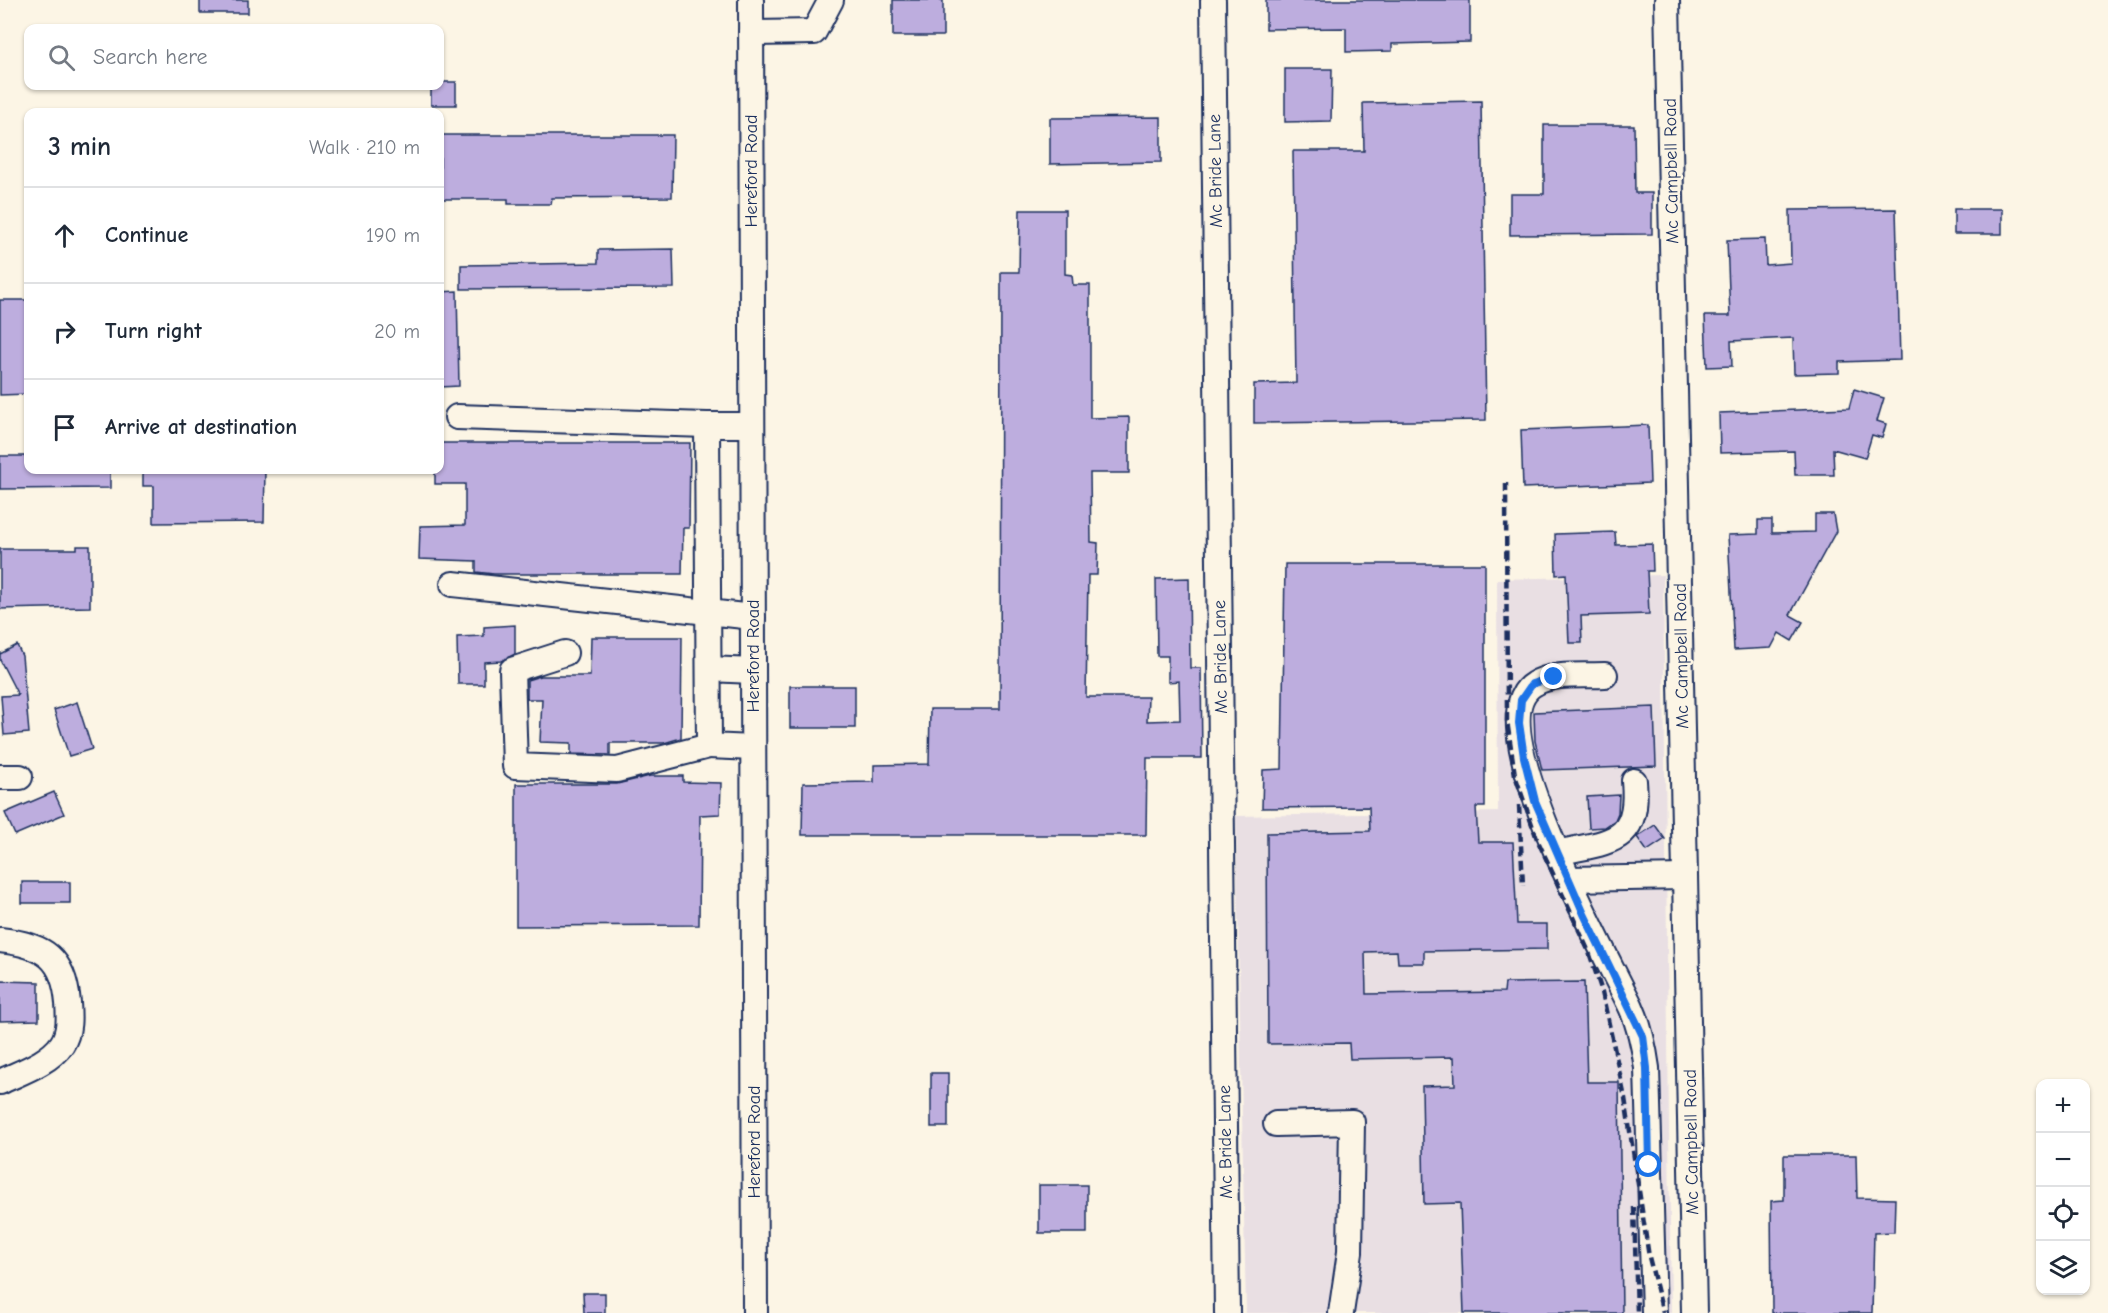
<!DOCTYPE html>
<meta charset="utf-8">
<style>
body{margin:0;font-family:"Comic Neue",sans-serif;background:#f6f6f7;color:#1f2937}
.controls{position:absolute;right:18px;bottom:18px;display:grid;overflow:hidden;border-radius:12px;box-shadow:0 2px 4px #0004}
.controls button{width:54px;height:54px;display:grid;place-items:center;padding:0;border:0;border-bottom:2px solid #e0e1e3;background:#fff;color:#1f2937;font:30px sans-serif}
.stop{position:absolute;width:18px;height:18px;margin:-14px;border:4px solid #1a73e8;border-radius:50%;background:#fff}
.stop.end{background:#1a73e8;border-color:#fff;box-shadow:0 2px 6px #0008}
.list{margin:0;padding:0;list-style:none}
h2{display:flex;justify-content:space-between;align-items:center;height:78px;margin:0;padding:0 24px;font-size:26px}
h2 small{font-size:20px;font-weight:400;color:#747a83}
.list li{display:grid;grid-template-columns:39px 1fr auto;gap:18px;align-items:center;box-sizing:border-box;height:96px;padding:0 24px;border-top:2px solid #e0e1e3}
.list b{display:block;font-size:22px;white-space:nowrap}
.list em{font-size:20px;font-style:normal;color:#747a83}
.icon{flex:none;width:33px;height:33px;fill:none;stroke:currentColor;stroke-width:2;stroke-linecap:round;stroke-linejoin:round}
.map{position:relative;flex:none;width:2108px;height:1313px;overflow:hidden}
.search{position:absolute;background:#fff;box-shadow:0 2px 4px #0004;left:24px;top:24px;width:420px;height:66px;display:flex;align-items:center;gap:15px;box-sizing:border-box;padding:0 21px;border-radius:12px;color:#747a83;font-size:22px}
.panel{position:absolute;background:#fff;box-shadow:0 2px 4px #0004;left:24px;top:108px;width:420px;height:366px;border-radius:12px}
.map>svg:first-child{display:block}
</style>
<div class="map">
<svg width="2108" height="1313" viewBox="0 0 2108 1313">
<rect width="100%" height="100%" fill="#fcf5e5"/>
<filter id="ink" filterUnits="userSpaceOnUse"><feTurbulence type="fractalNoise" baseFrequency=".0167" numOctaves="2"/><feDisplacementMap in="SourceGraphic" scale="12" xChannelSelector="R" yChannelSelector="G"/><feConvolveMatrix kernelMatrix="1 2 1 2 8 2 1 2 1" color-interpolation-filters="sRGB"/></filter>
<g filter="url(#ink)">
<path fill="#e9dfe3" d="M1663,575L1671,1313H1246L1236,816L1498,812L1497,579Z"/>
<g fill="#bdadde" stroke="#1b2f5e" stroke-width="1.5">
<rect x="200" y="0" width="48" height="13"/>
<rect x="893" y="0" width="50" height="36"/>
<path d="M1266,0H1470V42L1392,44V51L1346,52V28L1266,29Z"/>
<path d="M1285,69H1332L1331,121L1285,122Z"/>
<path d="M440,82H456V105H431V86H440Z"/>
<path d="M1481,101L1486,420L1254,423V384L1296,383L1293,151H1364L1363,103Z"/>
<path d="M1161,117V162L1050,164V118Z"/>
<path d="M1544,125H1634L1635,193H1652V234L1510,235V194H1544Z"/>
<path d="M440,135H673L672,197L552,198L551,204H508V199H440Z"/>
<path d="M1896,209L1900,360L1839,362V373L1794,374L1793,338L1731,341L1732,366L1707,367L1705,316H1730L1727,240L1765,239L1766,265L1791,263L1790,210Z"/>
<rect x="1954" y="209" width="48" height="25"/>
<path d="M1020,210H1065V274L1072,275L1073,285H1090V418L1129,417V473H1090L1091,542L1098,543L1097,575H1088L1086,697H1148L1147,721L1180,720L1179,681L1168,682V656H1157L1156,579L1189,578L1190,668H1201L1202,758H1147L1146,835H802L803,783L874,782V765L929,764L930,709H1000L1001,272H1019Z"/>
<path d="M673,249L674,288L461,289V265L598,263V250Z"/>
<path d="M457,291L459,386L440,387V292Z"/>
<path d="M0,300H28V394L0,395Z"/>
<path d="M1854,389L1884,398L1877,421L1886,424L1882,438L1872,435L1865,458L1833,449L1834,475H1795L1794,451L1720,453L1719,413L1849,408Z"/>
<path d="M1648,425L1650,483L1523,488L1521,430Z"/>
<path d="M440,443H690L689,528H683L682,574H494L476,572V561L419,559L420,526L465,525V484H435V470H440Z"/>
<path d="M0,456H28V470H110V488L0,489Z"/>
<path d="M143,470H265L264,522L154,523V486H143Z"/>
<path d="M1815,514H1833L1836,531L1790,615L1803,622L1792,641L1779,633L1771,648L1734,650L1728,535L1758,534V520H1772V533L1815,532Z"/>
<path d="M1615,532L1616,545L1652,544L1653,571H1647L1649,614L1581,616L1582,643H1569L1566,574L1556,575L1555,534Z"/>
<path d="M77,546H90V607L0,609V549H77Z"/>
<path d="M1285,564H1485V807H1476L1478,842H1513L1517,924H1547V949L1424,951V963H1398L1397,951L1365,952L1366,994L1504,992L1505,983L1584,982L1587,1082H1619L1622,1313H1464L1460,1203L1424,1204L1422,1086L1455,1085L1454,1057L1350,1059L1349,1043L1268,1044L1267,833L1370,831L1369,807L1262,808L1263,770L1282,769Z"/>
<path d="M515,625V654L501,661L484,662V684H458L457,637L484,636V627Z"/>
<path d="M591,637H682L681,738L664,743H610V755L571,754V743L540,742L542,699H527V680L540,676H590Z"/>
<path d="M17,645L22,656L29,733L4,735L1,696L18,695L0,660V654Z"/>
<rect x="790" y="686" width="65" height="42"/>
<path d="M77,702L92,749L69,756L54,710Z"/>
<path d="M1654,707L1656,766L1542,770L1535,741L1534,712Z"/>
<path d="M650,776H683V782L721,783L720,814L700,815L699,925L516,926V784H617Z"/>
<path d="M54,792L64,814L15,835L5,813Z"/>
<path d="M1619,795L1618,813L1615,820L1605,827L1589,828L1587,797Z"/>
<path d="M1655,825L1665,839L1647,851L1637,837Z"/>
<rect x="22" y="882" width="48" height="21"/>
<path d="M0,981L39,982V1020L0,1021Z"/>
<rect x="931" y="1073" width="17" height="54"/>
<path d="M1784,1155H1856L1857,1198L1895,1199L1894,1232L1874,1233L1872,1313H1772L1771,1201L1784,1200Z"/>
<rect x="1039" y="1185" width="48" height="48"/>
<path d="M583,1293H605V1313H584Z"/>
</g>
<g fill="none" stroke-linecap="round" stroke-linejoin="round">
<defs>
<g id="minor">
<path d="M751,0L755,1313"/>
<path d="M1213,0L1227,1313"/>
<path d="M1667,0L1694,1313"/>
<path d="M751,33L814,32L831,0"/>
<path d="M457,417L707,425"/>
<path d="M752,425H707L709,746L753,748"/>
<path d="M453,584L753,617"/>
<path d="M565,653L512,670L515,766L617,770L709,746"/>
<path d="M709,669L753,671"/>
<path d="M1605,675C1584,676 1553,672 1534,684C1474,719 1609,960 1631,1007C1640,1027 1644,1046 1647,1068L1654,1313"/>
<path d="M0,777H20"/>
<path d="M1557,853C1609,841 1640,845 1634,781"/>
<path d="M1569,879L1685,877"/>
<path d="M0,940C45,945 64,958 68,1003C69,1016 70,1032 62,1044C49,1063 21,1072 0,1082"/>
<path d="M1276,1124L1352,1122L1350,1252L1341,1313"/>
</g>
</defs>
<use href="#minor" stroke="#1b2f5e" stroke-width="28"/>
<use href="#minor" stroke="#fcf5e5" stroke-width="24"/>
<g stroke="#1b2f5e" stroke-width="4.5" stroke-dasharray="9 4.5" stroke-linecap="butt">
<path d="M1506,483L1507,721L1515,775L1537,839L1589,952L1602,992L1625,1098L1649,1257L1663,1313"/>
<path d="M1519,805L1523,886"/>
<path d="M1634,1207L1637,1313"/>
</g>
</g>
</g>
<g fill="none" stroke-linecap="round" stroke-linejoin="round" filter="url(#ink)">
<path stroke="#1a73e8" stroke-width="8" d="M1554,677L1532,684L1521,700L1519,723L1524,757L1535,801L1584,914L1643,1036L1647,1068L1649,1165"/>
</g>
<g text-anchor="middle" stroke-width="5" stroke-linejoin="round" paint-order="stroke">
<g font-size="18" fill="#1b2f5e" stroke="#fcf5e5">
<text transform="translate(751 171) rotate(-90)" y="6">Hereford Road</text>
<text transform="translate(1215 171) rotate(-91)" y="6">Mc Bride Lane</text>
<text transform="translate(1671 171) rotate(-91)" y="6">Mc Campbell Road</text>
<text transform="translate(753 656) rotate(-90)" y="6">Hereford Road</text>
<text transform="translate(1681 656) rotate(-91)" y="6">Mc Campbell Road</text>
<text transform="translate(1220 657) rotate(-91)" y="6">Mc Bride Lane</text>
<text transform="translate(754 1142) rotate(-90)" y="6">Hereford Road</text>
<text transform="translate(1225 1142) rotate(-91)" y="6">Mc Bride Lane</text>
<text transform="translate(1691 1142) rotate(-91)" y="6">Mc Campbell Road</text>
</g>
</g>
</svg>
<div class="controls">
<button>+</button>
<button>−</button>
<button><svg class="icon" aria-label="locate" viewBox="0 0 24 24"><circle cx="12" cy="12" r="6"/><path d="M12 2v4M12 18v4M2 12h4M18 12h4"/></svg></button>
<button><svg class="icon" aria-label="layers" viewBox="0 0 24 24"><path d="M12 4l9 5-9 5-9-5zM3 14l9 5 9-5"/></svg></button>
</div>
<div class="stop" style="left:1649px;top:1165px"></div>
<div class="stop end" style="left:1554px;top:677px"></div>
<div class="search"><svg class="icon" aria-label="search" viewBox="0 0 24 24"><circle cx="10" cy="10" r="6"/><path d="M15 15l6 6"/></svg>Search here</div>
<section class="panel">
<h2>3 min<small>Walk · 210 m</small></h2>
<ul class="list">
<li><svg class="icon" aria-label="ahead" viewBox="0 0 24 24"><path d="M12 20V5M6 11l6-6 6 6"/></svg><div><b>Continue</b></div><em>190 m</em></li>
<li><svg class="icon" aria-label="right" viewBox="0 0 24 24"><path d="M7 20v-9h11M14 6l5 5-5 5"/></svg><div><b>Turn right</b></div><em>20 m</em></li>
<li><svg class="icon" aria-label="arrive" viewBox="0 0 24 24"><path d="M6 21V4h12l-3 4 3 4H6"/></svg><div><b>Arrive at destination</b></div></li>
</ul>
</section>
</div>
